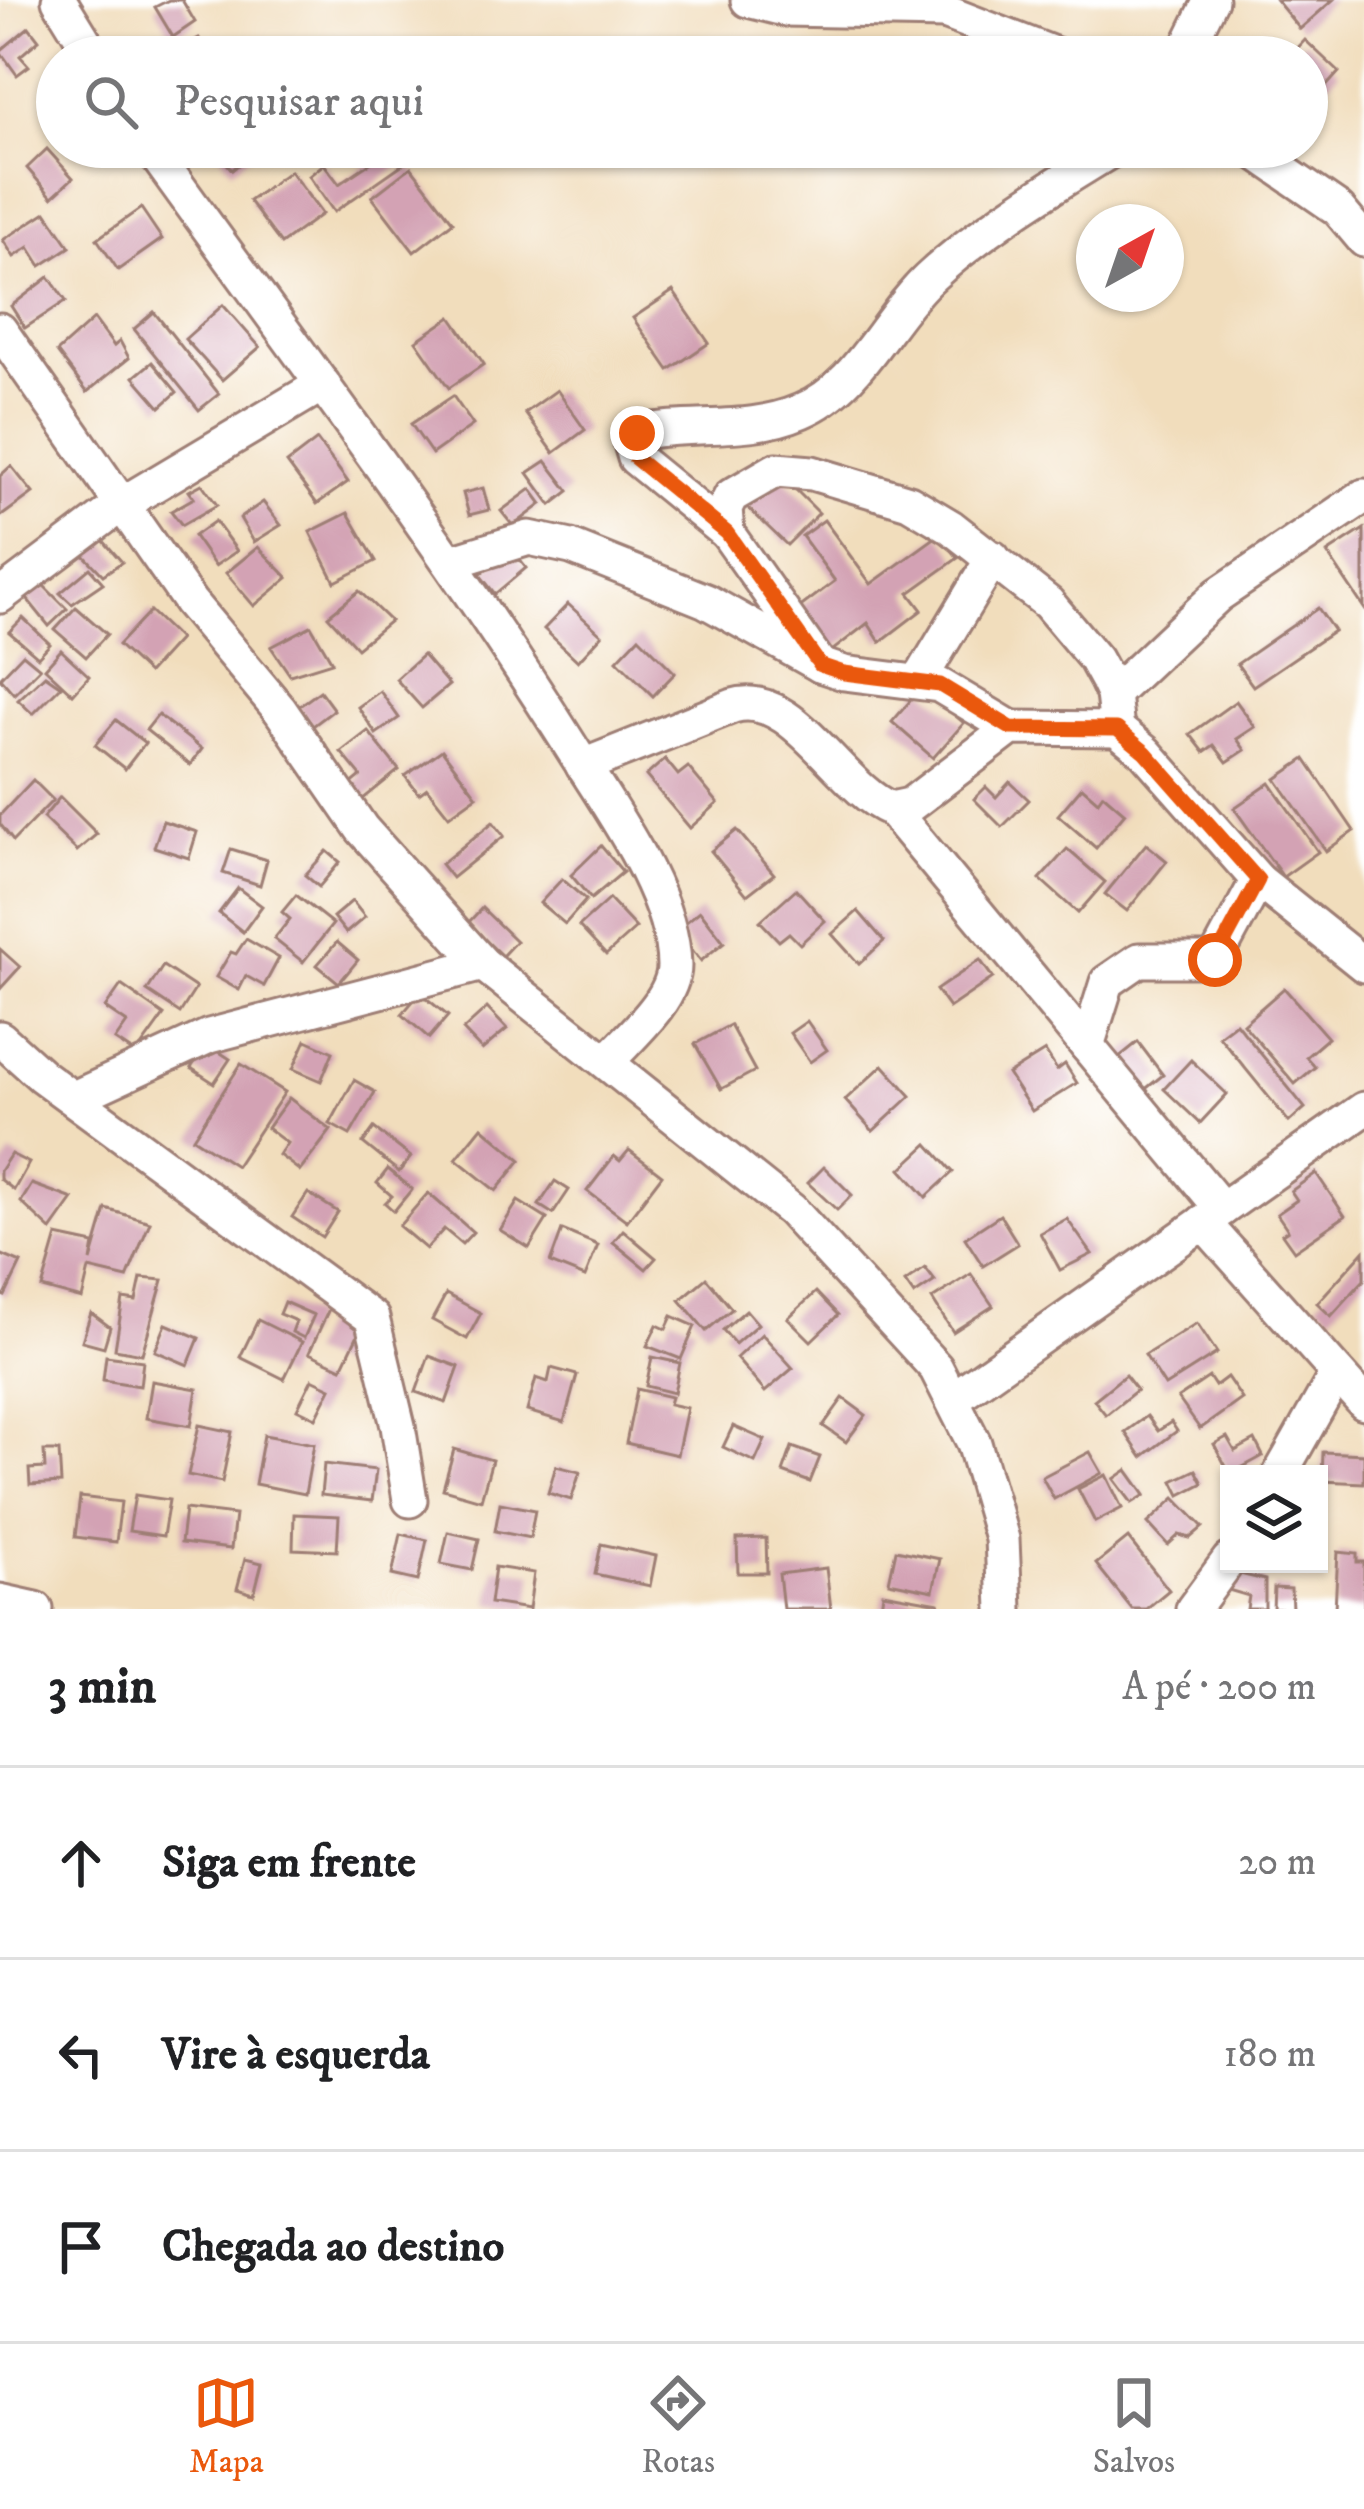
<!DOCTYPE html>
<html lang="pt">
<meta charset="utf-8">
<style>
body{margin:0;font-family:"IM FELL DW Pica",serif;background:#f2f2f2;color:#202124}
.controls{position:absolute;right:36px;bottom:36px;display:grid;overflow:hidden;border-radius:0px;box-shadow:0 3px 9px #0004}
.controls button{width:108px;height:108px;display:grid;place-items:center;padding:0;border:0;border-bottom:3px solid #e0e0e0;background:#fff;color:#202124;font:60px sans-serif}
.compass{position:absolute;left:1076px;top:204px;width:108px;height:108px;border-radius:50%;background:#fff;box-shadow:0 3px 9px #0004;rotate:40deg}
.stop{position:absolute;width:36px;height:36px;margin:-27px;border:9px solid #ea580c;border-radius:50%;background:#fff}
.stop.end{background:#ea580c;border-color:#fff;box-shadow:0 3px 12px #0008}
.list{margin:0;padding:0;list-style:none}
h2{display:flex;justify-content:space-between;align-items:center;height:156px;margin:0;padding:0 48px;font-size:51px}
h2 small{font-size:39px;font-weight:400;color:#757577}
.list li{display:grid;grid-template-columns:78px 1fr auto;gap:36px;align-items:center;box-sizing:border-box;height:192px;padding:0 48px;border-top:3px solid #e0e0e0}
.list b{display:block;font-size:45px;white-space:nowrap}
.list em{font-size:39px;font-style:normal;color:#757577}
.icon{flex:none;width:66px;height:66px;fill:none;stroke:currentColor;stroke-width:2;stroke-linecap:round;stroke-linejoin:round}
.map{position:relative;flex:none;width:1364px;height:1609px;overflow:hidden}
.search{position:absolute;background:#fff;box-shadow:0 3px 9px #0004;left:36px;right:36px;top:36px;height:132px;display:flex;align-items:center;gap:30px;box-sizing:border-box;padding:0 42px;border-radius:66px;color:#757577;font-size:45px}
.sheet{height:732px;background:#fff}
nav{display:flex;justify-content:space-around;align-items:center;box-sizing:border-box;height:168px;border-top:3px solid #e0e0e0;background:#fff;font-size:33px;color:#757577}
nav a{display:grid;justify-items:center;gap:6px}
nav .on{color:#ea580c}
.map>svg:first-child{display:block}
</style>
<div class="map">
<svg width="1364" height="1609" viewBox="0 0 1364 1609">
<rect width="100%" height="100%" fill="#fff"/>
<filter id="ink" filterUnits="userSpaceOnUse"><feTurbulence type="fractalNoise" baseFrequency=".00833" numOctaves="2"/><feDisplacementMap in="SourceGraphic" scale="24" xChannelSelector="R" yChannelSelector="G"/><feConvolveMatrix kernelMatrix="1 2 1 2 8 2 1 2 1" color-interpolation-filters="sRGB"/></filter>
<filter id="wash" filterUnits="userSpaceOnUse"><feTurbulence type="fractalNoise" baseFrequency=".004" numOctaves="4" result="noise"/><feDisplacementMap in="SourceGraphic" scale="48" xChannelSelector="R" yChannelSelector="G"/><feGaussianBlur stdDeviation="2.7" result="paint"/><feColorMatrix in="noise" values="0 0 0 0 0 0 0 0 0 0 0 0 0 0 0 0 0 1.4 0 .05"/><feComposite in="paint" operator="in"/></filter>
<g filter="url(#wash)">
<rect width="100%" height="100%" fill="#f1ddbc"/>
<g id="blocks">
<g fill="#d3a2b4">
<path d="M169,0H182L195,22L173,37L155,7Z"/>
<path d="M1276,0H1333L1300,29Z"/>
<path d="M29,27L39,40L20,56L29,66L17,75L0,51Z"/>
<path d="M199,38L211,57H162Z"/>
<path d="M1305,40L1339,72L1307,108V57H1289Z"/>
<path d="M214,147H260L232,170Z"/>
<path d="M394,147L403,164L334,212L309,176L324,164L339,184Z"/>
<path d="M47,149L73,178L52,197L27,168Z"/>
<path d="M411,167L453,222L414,252L372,197Z"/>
<path d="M290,171L322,214L281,244L249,201Z"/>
<path d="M141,208L162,239L118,270L97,239Z"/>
<path d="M46,212L70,247L41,266L29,247L14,257L3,240Z"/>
<path d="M49,277L66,301L25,328L11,306Z"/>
<path d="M673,291L709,343L669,370L633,318Z"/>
<path d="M223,305L260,347L222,380L185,339Z"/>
<path d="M154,312L219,394L199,410L134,329Z"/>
<path d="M451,317L484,364L449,388L416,341Z"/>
<path d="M94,319L114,346L120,341L129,358L87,392L57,352Z"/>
<path d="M152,362L177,392L160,407L134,377Z"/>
<path d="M557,390L585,430L554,453L525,413Z"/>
<path d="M453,396L473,425L432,454L411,424Z"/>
<path d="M317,440L348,482L317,504L287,463Z"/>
<path d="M546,461L569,491L551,505L528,473Z"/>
<path d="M11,466L33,493L0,517V476Z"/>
<path d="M776,470L819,513L787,545L743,503Z"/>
<path d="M202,484L217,505L182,525L171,511L194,498L189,491Z"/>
<path d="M483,488L489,510L469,515L463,493Z"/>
<path d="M531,489L542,504L513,526L501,511Z"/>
<path d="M263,502L281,525L254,542L240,518Z"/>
<path d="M348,513L376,561L335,582L310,532Z"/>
<path d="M824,520L871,584L940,534L958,558L909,593L922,610L880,642L868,623L828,654L795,611L835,581L802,536Z"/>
<path d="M215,521L237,551L215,566L194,536Z"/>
<path d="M1364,529V608L1327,553Z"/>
<path d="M101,538L122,562L103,575L80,551Z"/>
<path d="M258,547L288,578L254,606L226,573Z"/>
<path d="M511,549L526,568L495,594L480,575Z"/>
<path d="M90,568L103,583L72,604L60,593Z"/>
<path d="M41,583L67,609L49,626L24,595Z"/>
<path d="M359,591L390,621L357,648L328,616Z"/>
<path d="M568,604L602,635L578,661L544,629Z"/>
<path d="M76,607L107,634L86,657L55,630Z"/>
<path d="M1318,608L1334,631L1253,686L1237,664Z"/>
<path d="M150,611L179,639L148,673L118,645Z"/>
<path d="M23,618L50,644L38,657L9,632Z"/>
<path d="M311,626L332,662L290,675L271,647Z"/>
<path d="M639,637L675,673L653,696L617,660Z"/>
<path d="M61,650L89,676L73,694L45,668Z"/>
<path d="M23,654L40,668L14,694L0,678Z"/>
<path d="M423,655L449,685L422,708L396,679Z"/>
<path d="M45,675L61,686L33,714L18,700Z"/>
<path d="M922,687L964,723L933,758L892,722Z"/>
<path d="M320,691L334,710L313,726L298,707Z"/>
<path d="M380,691L399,718L376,734L358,707Z"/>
<path d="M1236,701L1255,727L1237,739L1245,750L1227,762L1214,745L1204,752L1190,734Z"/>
<path d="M158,715L202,749L190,765L146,730Z"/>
<path d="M116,720L145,743L125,769L95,745Z"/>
<path d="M368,731L399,770L362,800L350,785L361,776L341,752Z"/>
<path d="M442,750L477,796L449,816L427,788L419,794L405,776Z"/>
<path d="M665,759L678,775L688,767L718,803L690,828L646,776Z"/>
<path d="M1305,759L1354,831L1326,851L1276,779Z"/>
<path d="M33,780L53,800L13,841L0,824V815Z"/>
<path d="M1010,782L1029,800L1002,827L974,799L986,787L996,797Z"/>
<path d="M1270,783L1318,852L1283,877L1234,808Z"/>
<path d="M1082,787L1098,801L1103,794L1125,813L1096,848L1058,815Z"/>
<path d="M60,797L97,834L77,851L43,818Z"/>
<path d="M163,821L197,832L189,858L154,847Z"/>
<path d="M493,822L504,836L452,878L441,864Z"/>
<path d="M737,830L774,874L747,895L711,851Z"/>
<path d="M1146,844L1167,861L1127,911L1105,894Z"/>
<path d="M601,846L623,872L591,899L571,875Z"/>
<path d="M231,849L267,860L260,885L223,873Z"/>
<path d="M1067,849L1105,882L1078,913L1040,879Z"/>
<path d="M327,851L340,862L319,887L305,875Z"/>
<path d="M562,879L586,900L565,924L540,903Z"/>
<path d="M238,888L262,906L243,932L219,913Z"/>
<path d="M796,889L825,921L800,944L789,933L779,941L760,921Z"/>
<path d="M296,895L333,924L303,962L274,939L290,919L282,912Z"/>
<path d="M609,899L636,928L606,955L579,926Z"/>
<path d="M352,901L365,917L346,933L333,917Z"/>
<path d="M482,908L516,941L502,956L468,923Z"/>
<path d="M700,911L724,942L701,961L676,930Z"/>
<path d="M858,911L884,941L859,964L832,934Z"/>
<path d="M246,939L279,958L264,986L246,976L239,990L216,977L231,952L236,954Z"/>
<path d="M337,942L358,960L339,983L317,965Z"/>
<path d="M0,949L20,967L0,989Z"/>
<path d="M980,960L993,978L949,1008L936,990Z"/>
<path d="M163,966L196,988L180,1013L147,991Z"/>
<path d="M121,985L164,1015L136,1054L115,1040L127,1023L105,1008Z"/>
<path d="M1284,988L1328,1038L1306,1057L1315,1067L1295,1084L1243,1024Z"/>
<path d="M420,993L448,1016L429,1038L402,1014Z"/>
<path d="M487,1008L507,1029L482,1050L463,1030Z"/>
<path d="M807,1021L827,1050L810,1062L790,1033Z"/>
<path d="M1236,1023L1305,1108L1289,1122L1219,1036Z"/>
<path d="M730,1025L755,1071L721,1089L695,1044Z"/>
<path d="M306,1040L333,1052L321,1081L293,1069Z"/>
<path d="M1138,1042L1163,1075L1143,1091L1118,1058Z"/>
<path d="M207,1044L230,1059L214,1083L191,1068Z"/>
<path d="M1045,1051L1057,1070L1065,1064L1077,1083L1032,1111L1008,1074Z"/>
<path d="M1191,1060L1227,1094L1200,1123L1164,1089Z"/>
<path d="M241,1064L285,1092L236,1166L193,1138Z"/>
<path d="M883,1065L911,1096L873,1131L845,1100Z"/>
<path d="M354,1080L375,1092L350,1135L330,1124Z"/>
<path d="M289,1098L331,1130L300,1171L279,1155L287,1143L267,1128Z"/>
<path d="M482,1127L521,1160L496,1191L456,1159Z"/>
<path d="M374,1128L411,1157L399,1172L363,1143Z"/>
<path d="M928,1144L953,1172L926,1197L901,1169Z"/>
<path d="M629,1150L662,1175L627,1221L587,1191L614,1156L620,1161Z"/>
<path d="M11,1154L29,1163L14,1190L0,1179V1171Z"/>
<path d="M824,1167L852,1195L837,1210L808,1183Z"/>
<path d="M388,1169L412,1189L394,1211L385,1203L392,1196L377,1183Z"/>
<path d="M1316,1173L1345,1216L1294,1251L1282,1234L1288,1230L1277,1214L1297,1200L1291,1191Z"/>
<path d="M555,1181L569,1190L553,1214L539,1205Z"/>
<path d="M32,1184L73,1199L51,1230L21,1202Z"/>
<path d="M308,1193L338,1212L322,1237L292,1217Z"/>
<path d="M428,1193L473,1232L462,1244L444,1229L426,1249L399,1226Z"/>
<path d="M518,1201L547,1219L529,1248L500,1230Z"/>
<path d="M106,1209L150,1222L127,1278L89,1269L82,1299L42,1288L57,1236L94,1244L91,1261Z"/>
<path d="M1000,1215L1018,1244L983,1266L965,1238Z"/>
<path d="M1067,1219L1092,1254L1060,1270L1040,1233Z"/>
<path d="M562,1230L598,1245L585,1277L550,1263Z"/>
<path d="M623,1230L656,1258L646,1269L613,1242Z"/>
<path d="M1364,1251V1280L1331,1316L1317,1303Z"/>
<path d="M0,1254L21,1263L5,1296L0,1294Z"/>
<path d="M925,1268L935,1281L914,1295L905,1282Z"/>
<path d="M971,1274L993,1306L953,1332L932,1299Z"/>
<path d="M141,1278L163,1280L142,1354L115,1349L123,1299L136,1301Z"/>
<path d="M706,1278L732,1309L706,1331L680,1300Z"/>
<path d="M816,1292L838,1315L811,1341L788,1318Z"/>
<path d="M446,1294L481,1313L467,1339L432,1320Z"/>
<path d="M284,1302L314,1315L304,1338L292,1332L296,1321L279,1314Z"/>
<path d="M329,1309L363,1324L342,1368L309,1353Z"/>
<path d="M746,1310L758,1324L735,1344L723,1330Z"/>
<path d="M91,1313L110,1327L104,1347L82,1341Z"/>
<path d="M672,1316L695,1326L681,1359L647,1346L657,1325L666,1329Z"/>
<path d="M258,1320L302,1342L284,1379L240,1357Z"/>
<path d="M1197,1323L1217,1353L1165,1386L1145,1355Z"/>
<path d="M166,1324L199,1338L188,1365L155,1351Z"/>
<path d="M762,1334L793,1368L765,1392L736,1358Z"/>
<path d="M106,1356L143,1361L140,1386L103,1380Z"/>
<path d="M429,1356L459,1367L446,1403L416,1392Z"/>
<path d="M652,1357L680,1363L674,1393L646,1386Z"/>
<path d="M551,1368L577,1375L564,1422L527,1411L536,1378L548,1382Z"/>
<path d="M1125,1375L1137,1390L1106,1415L1094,1400Z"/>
<path d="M1209,1377L1215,1386L1227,1377L1242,1399L1200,1429L1178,1398Z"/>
<path d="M312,1379L331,1388L316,1418L297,1409Z"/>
<path d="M152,1381L197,1389L191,1426L146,1418Z"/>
<path d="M637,1389L671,1397L669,1404L687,1408L677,1455L626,1443Z"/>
<path d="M843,1398L866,1415L846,1442L823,1426Z"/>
<path d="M1147,1416L1158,1431L1171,1422L1177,1431L1142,1457L1125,1432Z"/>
<path d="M199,1425L232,1432L222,1482L188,1475Z"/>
<path d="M733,1426L765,1440L755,1462L723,1447Z"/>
<path d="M264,1435L314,1444L305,1494L255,1484Z"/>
<path d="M1227,1437L1235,1451L1255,1440L1263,1456L1230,1474L1214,1444Z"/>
<path d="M792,1447L820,1457L810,1482L783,1472Z"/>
<path d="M454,1449L492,1460L481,1500L443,1489Z"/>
<path d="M44,1451H59L61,1483L30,1485L29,1469L45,1468Z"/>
<path d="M1090,1452L1102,1473L1054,1499L1042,1477Z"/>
<path d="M1323,1452L1364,1454V1483L1322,1481Z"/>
<path d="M324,1464L376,1470L372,1501L321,1495Z"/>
<path d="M556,1466L580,1472L571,1500L548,1493Z"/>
<path d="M1127,1470L1145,1495L1132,1503L1114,1479Z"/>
<path d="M1196,1470L1203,1483L1180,1495L1173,1481Z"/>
<path d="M1106,1475L1122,1508L1095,1522L1078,1489Z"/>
<path d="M135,1495L169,1500L163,1536L129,1531Z"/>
<path d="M80,1497L121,1502L116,1542L75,1537Z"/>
<path d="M1175,1498L1203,1527L1190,1538L1179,1535L1168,1545L1148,1523Z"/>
<path d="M500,1503L535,1510L530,1538L495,1531Z"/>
<path d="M185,1509L235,1515L231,1549L181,1543Z"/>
<path d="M294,1514L339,1516L337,1551L293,1549Z"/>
<path d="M448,1532L479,1539L472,1570L441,1564Z"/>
<path d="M401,1534L427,1540L418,1581L392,1575Z"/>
<path d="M766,1538L767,1573H738L737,1539Z"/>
<path d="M1128,1538L1169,1590L1146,1609H1132L1096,1564Z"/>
<path d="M601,1544L656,1556L650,1586L595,1574Z"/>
<path d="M896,1550L940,1559L933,1591L889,1582Z"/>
<path d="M1338,1552L1357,1554V1562H1364V1609H1335Z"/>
<path d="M245,1559L262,1563L254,1594L237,1589Z"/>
<path d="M495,1567L534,1573L529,1609L490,1603Z"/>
<path d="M826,1568L831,1609H783L779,1574Z"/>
<path d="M1231,1572L1265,1580V1609H1247L1249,1596L1225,1589Z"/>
<path d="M1274,1588L1291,1589L1292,1609H1273Z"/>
<path d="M883,1593L939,1603L938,1609L881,1608Z"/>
</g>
</g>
</g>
<g filter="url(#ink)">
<use href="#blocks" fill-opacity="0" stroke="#9e7e74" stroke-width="3"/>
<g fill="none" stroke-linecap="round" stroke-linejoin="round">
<defs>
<g id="street">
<path d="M59,0L94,57"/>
<path d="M748,0L784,9L945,12"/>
<path d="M931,0L945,12L1061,57"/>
<path d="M1183,57L1211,0"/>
<path d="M150,147C292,345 440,538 570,745C608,806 673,892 674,966C674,1000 629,1037 608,1061"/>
<path d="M1248,147L1338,209L1364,240"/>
<path d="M0,330L190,602L280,710L362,829L483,964L791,1210L936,1368L974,1443L1002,1539L1005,1609"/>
<path d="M727,533L635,458L631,444L637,433C692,421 748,434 801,411C859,387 884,321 928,279C978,232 1057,183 1117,147"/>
<path d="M451,562L529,538L571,547L706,601L820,665L844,673L939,685L1011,728"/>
<path d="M0,596L122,504L323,384"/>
<path d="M820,665L727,533L725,508L731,496L776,470L812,473L909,502L951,527L1048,603L1095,659L1106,679L1113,694L1117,729"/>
<path d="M919,681L993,558"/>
<path d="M1113,694L1218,595L1364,496"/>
<path d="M583,766L733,706C793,688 839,788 891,809L1222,1209"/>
<path d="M891,809L910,805L1011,728L1117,729L1145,752L1258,880L1364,965"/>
<path d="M0,1038L42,1076L372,1318L398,1426L410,1500"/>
<path d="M1087,1046L1107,982L1139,960H1215L1258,880"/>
<path d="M74,1098L209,1036L483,964"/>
<path d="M1203,1222L1364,1403"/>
<path d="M954,1398L1364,1109"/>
<path d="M1280,1474L1337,1373"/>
<path d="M0,1601L36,1609"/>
<path d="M1193,1609L1229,1560"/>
</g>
</defs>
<use href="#street" stroke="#9e7e74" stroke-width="39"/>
<use href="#street" stroke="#fff" stroke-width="33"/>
</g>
</g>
<g fill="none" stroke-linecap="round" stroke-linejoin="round" filter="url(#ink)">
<path stroke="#ea580c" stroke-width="15" d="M637,433L631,444L635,458L727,533L820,665L844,673L940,685L1011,728L1117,729L1145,752L1258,880L1215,960"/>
</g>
</svg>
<div class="controls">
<button><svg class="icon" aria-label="layers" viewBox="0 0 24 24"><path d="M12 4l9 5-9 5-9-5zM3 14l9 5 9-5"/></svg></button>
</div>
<svg class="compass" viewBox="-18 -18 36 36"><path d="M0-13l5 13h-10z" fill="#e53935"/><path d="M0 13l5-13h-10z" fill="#757577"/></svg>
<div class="stop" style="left:1215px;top:960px"></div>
<div class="stop end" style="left:637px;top:433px"></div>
<div class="search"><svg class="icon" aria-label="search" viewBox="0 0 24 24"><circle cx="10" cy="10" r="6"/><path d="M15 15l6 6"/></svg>Pesquisar aqui</div>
</div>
<section class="sheet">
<h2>3 min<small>A pé · 200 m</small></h2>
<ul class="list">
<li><svg class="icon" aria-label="ahead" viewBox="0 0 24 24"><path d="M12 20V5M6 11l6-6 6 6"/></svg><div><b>Siga em frente</b></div><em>20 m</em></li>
<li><svg class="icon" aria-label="left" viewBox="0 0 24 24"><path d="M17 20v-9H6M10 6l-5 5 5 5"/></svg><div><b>Vire à esquerda</b></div><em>180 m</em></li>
<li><svg class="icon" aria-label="arrive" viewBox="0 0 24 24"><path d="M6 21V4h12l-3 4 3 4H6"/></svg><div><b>Chegada ao destino</b></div></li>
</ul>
</section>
<nav>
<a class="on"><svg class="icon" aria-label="map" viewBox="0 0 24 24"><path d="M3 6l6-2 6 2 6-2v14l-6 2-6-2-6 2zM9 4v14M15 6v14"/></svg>Mapa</a>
<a><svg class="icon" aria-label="directions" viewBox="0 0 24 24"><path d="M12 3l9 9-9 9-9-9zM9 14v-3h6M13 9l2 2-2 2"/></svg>Rotas</a>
<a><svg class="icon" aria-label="saved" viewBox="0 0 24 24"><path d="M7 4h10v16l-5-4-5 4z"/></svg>Salvos</a>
</nav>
